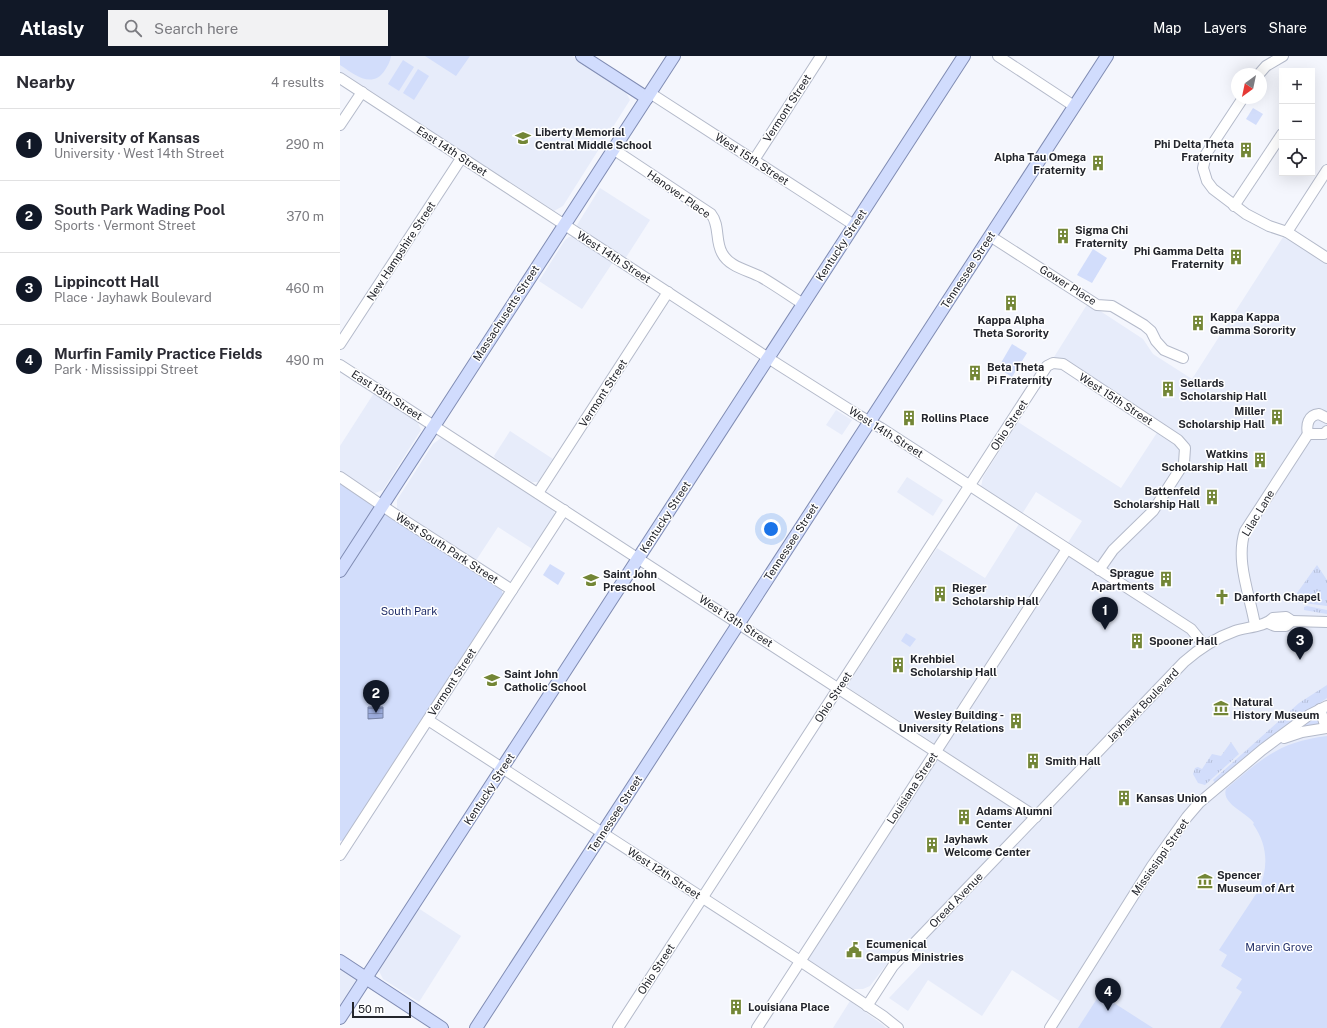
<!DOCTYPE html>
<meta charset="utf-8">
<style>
body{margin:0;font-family:"Public Sans",sans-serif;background:#f2f2f3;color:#2b2b33}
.controls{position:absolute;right:12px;top:12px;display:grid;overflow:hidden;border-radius:0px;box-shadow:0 4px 16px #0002}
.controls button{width:36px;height:36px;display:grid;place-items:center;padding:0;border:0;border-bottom:1px solid #e1e1e2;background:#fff;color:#2b2b33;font:20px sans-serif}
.compass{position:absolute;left:891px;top:12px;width:36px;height:36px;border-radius:50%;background:#fff;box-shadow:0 4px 16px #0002;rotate:213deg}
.scale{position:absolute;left:12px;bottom:10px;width:59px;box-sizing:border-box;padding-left:4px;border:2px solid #23252c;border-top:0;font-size:11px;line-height:14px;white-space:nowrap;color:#23252c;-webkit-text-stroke:3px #fff;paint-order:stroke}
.you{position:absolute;left:431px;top:473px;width:14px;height:14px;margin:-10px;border:3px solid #fff;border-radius:50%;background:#1a73e8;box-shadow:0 0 0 6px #1a73e833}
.badge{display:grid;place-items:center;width:26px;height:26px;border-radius:50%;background:#111827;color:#fff;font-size:13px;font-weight:700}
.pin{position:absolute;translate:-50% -33px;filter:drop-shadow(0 1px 2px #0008)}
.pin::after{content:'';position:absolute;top:21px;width:14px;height:12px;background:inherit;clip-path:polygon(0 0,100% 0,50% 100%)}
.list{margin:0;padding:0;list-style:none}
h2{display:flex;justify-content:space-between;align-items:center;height:52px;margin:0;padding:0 16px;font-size:17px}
h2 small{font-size:13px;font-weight:400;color:#7c7c81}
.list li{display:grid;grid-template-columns:26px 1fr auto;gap:12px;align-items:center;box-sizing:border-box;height:72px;padding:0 16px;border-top:1px solid #e1e1e2}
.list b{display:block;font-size:15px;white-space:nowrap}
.list p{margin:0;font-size:13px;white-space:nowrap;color:#7c7c81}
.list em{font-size:13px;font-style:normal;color:#7c7c81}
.icon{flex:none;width:22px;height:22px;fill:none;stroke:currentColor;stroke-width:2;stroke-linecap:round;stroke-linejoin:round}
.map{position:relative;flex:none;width:987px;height:972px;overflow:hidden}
header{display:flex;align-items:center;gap:24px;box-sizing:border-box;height:56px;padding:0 20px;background:#111827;color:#fff}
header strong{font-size:19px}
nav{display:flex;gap:22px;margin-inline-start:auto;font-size:14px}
.search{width:280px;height:36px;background:#f2f2f3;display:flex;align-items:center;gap:10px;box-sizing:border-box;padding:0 14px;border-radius:0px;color:#7c7c81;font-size:15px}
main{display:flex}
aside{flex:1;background:#fff}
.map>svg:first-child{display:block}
</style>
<header>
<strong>Atlasly</strong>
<div class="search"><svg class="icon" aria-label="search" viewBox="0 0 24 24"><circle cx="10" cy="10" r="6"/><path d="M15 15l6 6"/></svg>Search here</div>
<nav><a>Map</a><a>Layers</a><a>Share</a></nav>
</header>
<main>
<aside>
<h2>Nearby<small>4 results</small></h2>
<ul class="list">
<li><span class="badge">1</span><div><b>University of Kansas</b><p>University · West 14th Street</p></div><em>290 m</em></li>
<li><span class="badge">2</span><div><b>South Park Wading Pool</b><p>Sports · Vermont Street</p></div><em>370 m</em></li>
<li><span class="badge">3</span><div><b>Lippincott Hall</b><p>Place · Jayhawk Boulevard</p></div><em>460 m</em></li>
<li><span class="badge">4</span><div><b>Murfin Family Practice Fields</b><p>Park · Mississippi Street</p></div><em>490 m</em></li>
</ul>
</aside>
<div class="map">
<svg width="987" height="972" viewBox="0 0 987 972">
<defs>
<pattern id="grass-tufts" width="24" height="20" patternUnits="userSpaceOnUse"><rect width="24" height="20" fill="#d2ddfb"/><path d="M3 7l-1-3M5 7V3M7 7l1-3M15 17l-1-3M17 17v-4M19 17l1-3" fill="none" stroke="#b4bed7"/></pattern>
<pattern id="water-rules" width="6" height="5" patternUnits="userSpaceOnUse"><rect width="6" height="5" fill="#9cacdc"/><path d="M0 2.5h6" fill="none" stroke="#7f8cb3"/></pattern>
</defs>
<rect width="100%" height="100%" fill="#f4f6fd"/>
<g fill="#e7ecfa">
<path d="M0,0H232L285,34L290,44L223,150L214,155L0,17Z"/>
<path d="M260,132L310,164L285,203L238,173L237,169Z"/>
<path d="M945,178L987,206V972H713L727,950L672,914L642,960L588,924L568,955L549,942L587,902L567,888L552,901L530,930L523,933H513L469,905L466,903L468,897L542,788L603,693L510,633L508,628L510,625L597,492L645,522L679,468L722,496L742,465L696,436L682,458L641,431L643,421L678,366L781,432L822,369L729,308L714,301L748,247L803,283L813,298L852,323Z"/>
<path d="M229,181H234L273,206L242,253L199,225L225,184Z"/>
<path d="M34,337L77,365L81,374L43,434L35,437L0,416V390Z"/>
<path d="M496,354L512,364L502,379L486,369Z"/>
<path d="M170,375L213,403L198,426H192L155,402L154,400Z"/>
<path d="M101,382L106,384L213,453L215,459L194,494L158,471L135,506L57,454V444L93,388Z"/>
<path d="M567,421L603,444L593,460L557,436Z"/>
<path d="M78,852L121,880L79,946L43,923L39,915Z"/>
<path d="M0,905L26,922L0,962Z"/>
<path d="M510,945L543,969L546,972H493Z"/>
</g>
<g fill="url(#grass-tufts)">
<path d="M977,509L987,524V550L956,546L957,537Z"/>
<path d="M967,550L987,554V558L964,554V551Z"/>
<path d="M987,629V642L947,670L875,727L873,724L959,647Z"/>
<path d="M976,662L979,667L978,668L961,671Z"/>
<path d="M891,686L899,698L865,729L858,727L853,718L855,712L858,711L862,713L872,698L881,700Z"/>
</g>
<g fill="#d2ddfb">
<path d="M0,0H51C50,6 48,9 45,14C32,34 14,18 0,9Z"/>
<path d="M85,0H130L116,20Z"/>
<path d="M63,4L74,11L59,35L48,28Z"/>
<path d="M78,13L89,20L74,44L63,37Z"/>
<path d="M913,52L923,58L916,69L906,63Z"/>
<path d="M753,193L767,202L752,227L737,219Z"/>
<path d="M672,288L687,297L672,321L658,312Z"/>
<path d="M0,425L161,532L163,538L4,784L0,785Z"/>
<path d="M210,508L225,517L218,529L203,519Z"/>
<path d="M566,577L576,583L570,591L561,585Z"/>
<path d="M987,680V972H880L902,936L896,932L902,923L881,910L887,899L879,894L918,835C929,812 928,789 913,768L914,767C906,756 881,748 886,733C922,703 938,686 987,680Z"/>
<path d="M760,938L813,972H738Z"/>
</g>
<path fill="url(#water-rules)" stroke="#7884a7" d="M28,651H43V662L28,663Z"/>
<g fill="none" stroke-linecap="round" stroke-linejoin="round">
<defs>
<g id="minor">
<path d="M658,0L734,50"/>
<path d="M919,18L926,10L943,0"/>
<path d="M0,22L439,309L518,359L541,372L851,573L864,589"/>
<path d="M310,37L514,169"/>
<path d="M903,42L866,98L863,112L867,125L873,133L906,158L929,170L947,176L987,202"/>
<path d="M0,69L22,36"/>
<path d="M273,93L371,158C380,169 375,185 382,197C389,211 408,214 421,221C435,229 449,239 463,248"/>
<path d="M414,104L481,0"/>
<path d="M894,150L942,78"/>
<path d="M947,176L987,114"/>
<path d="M650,180L751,245L757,249L772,250L804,269L811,275L816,285L824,294L843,302"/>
<path d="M0,288L122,101"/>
<path d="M0,309L696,761"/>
<path d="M987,362L979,358C968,359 966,369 968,378H984L987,375"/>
<path d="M0,421L56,459L172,534"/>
<path d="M198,437L328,236"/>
<path d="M928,567L935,570H946L952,565L987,566"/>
<path d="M915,569C910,539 895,505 905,475L968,378"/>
<path d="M980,653L986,672"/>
<path d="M88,664L454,901L543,960L558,972"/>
<path d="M944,682L962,676L987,672"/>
<path d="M0,799L224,454"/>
<path d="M527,950L553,910L564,898L844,606C860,592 875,582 895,575C907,571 925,571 933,562L946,561L952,565"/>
<path d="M278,972L707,310L713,307L723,308L838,384L845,392L844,407L813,455L773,494L759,514"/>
<path d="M417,972L727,493"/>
<path d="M710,972L812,810L847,761L859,747L922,694L969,659L987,650"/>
</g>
<g id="major">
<path d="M242,0L307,42"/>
<path d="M0,515L334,0"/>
<path d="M0,905L102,972"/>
<path d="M0,962L624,0"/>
<path d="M136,972L767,0"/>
</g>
</defs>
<use href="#minor" stroke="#b4baca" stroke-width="12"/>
<use href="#major" stroke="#808cb3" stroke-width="14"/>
<use href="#minor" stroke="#fff" stroke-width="10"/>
<use href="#major" stroke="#d1dcfd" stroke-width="12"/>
</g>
<defs>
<symbol id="school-bare" viewBox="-9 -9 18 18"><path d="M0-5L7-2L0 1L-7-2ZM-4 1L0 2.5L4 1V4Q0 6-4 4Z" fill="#738636" stroke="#fff" stroke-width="2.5" paint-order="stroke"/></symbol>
<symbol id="building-bare" viewBox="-9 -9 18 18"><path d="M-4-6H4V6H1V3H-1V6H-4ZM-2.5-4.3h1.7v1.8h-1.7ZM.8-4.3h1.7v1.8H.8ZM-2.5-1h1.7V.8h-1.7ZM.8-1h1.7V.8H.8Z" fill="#738636" stroke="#fff" stroke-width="2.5" paint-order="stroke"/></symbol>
<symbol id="church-bare" viewBox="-9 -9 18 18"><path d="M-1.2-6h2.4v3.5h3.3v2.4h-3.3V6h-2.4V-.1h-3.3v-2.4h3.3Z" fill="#738636" stroke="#fff" stroke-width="2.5" paint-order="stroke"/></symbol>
<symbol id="museum-bare" viewBox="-9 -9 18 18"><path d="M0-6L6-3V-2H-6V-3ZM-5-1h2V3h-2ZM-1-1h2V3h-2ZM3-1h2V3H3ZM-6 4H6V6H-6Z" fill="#738636" stroke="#fff" stroke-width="2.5" paint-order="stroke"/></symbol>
<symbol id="civic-bare" viewBox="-9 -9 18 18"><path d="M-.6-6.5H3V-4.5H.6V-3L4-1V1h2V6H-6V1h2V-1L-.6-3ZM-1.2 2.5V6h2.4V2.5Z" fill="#738636" stroke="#fff" stroke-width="2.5" paint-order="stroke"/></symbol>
</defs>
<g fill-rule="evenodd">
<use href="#school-bare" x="172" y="71" width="22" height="22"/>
<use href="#building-bare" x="895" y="83" width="22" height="22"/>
<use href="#building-bare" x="747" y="96" width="22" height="22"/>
<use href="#building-bare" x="712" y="169" width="22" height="22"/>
<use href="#building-bare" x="885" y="190" width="22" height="22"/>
<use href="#building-bare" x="660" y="236" width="22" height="22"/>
<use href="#building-bare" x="847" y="256" width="22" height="22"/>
<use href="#building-bare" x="624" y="306" width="22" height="22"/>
<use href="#building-bare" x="817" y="322" width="22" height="22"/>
<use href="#building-bare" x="926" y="350" width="22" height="22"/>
<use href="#building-bare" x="558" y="351" width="22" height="22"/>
<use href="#building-bare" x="909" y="393" width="22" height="22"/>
<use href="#building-bare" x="861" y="430" width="22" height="22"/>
<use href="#building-bare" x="815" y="512" width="22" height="22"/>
<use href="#school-bare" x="240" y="513" width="22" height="22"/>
<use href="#building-bare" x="589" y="527" width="22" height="22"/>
<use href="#church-bare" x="871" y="530" width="22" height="22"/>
<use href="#building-bare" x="786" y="574" width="22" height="22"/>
<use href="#building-bare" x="547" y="598" width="22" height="22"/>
<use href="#school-bare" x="141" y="613" width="22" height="22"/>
<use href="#museum-bare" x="870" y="641" width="22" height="22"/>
<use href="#building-bare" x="665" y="654" width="22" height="22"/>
<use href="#building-bare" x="682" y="694" width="22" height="22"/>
<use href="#building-bare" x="773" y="731" width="22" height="22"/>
<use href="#building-bare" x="613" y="750" width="22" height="22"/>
<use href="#building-bare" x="581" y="778" width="22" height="22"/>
<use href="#museum-bare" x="854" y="814" width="22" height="22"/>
<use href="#civic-bare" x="503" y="883" width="22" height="22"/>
<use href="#building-bare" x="385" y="940" width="22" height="22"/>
</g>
<g text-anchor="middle" stroke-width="3" stroke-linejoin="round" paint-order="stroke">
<g font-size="11" fill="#23252c" stroke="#fff">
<text transform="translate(447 52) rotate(-57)" y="4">Vermont Street</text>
<text transform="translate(112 95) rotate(33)" y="4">East 14th Street</text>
<text transform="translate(412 103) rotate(33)" y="4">West 15th Street</text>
<text transform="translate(339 138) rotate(35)" y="4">Hanover Place</text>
<text transform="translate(501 189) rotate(-57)" y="4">Kentucky Street</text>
<text transform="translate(61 195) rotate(-57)" y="4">New Hampshire Street</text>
<text transform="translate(274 201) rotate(33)" y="4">West 14th Street</text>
<text transform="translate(628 214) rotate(-57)" y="4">Tennessee Street</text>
<text transform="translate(728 229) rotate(32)" y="4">Gower Place</text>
<text transform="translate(166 257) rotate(-57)" y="4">Massachusetts Street</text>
<text transform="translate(263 337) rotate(-57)" y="4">Vermont Street</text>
<text transform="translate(47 339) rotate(33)" y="4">East 13th Street</text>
<text transform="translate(776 343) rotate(33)" y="4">West 15th Street</text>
<text transform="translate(669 369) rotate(-57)" y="4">Ohio Street</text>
<text transform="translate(546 376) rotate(32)" y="4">West 14th Street</text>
<text transform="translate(918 457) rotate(-59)" y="4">Lilac Lane</text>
<text transform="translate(325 461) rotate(-57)" y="4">Kentucky Street</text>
<text transform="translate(451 486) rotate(-57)" y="4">Tennessee Street</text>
<text transform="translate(107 492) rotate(33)" y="4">West South Park Street</text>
<text transform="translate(396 565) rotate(33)" y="4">West 13th Street</text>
<text transform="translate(112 626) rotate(-57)" y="4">Vermont Street</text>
<text transform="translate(493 641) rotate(-57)" y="4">Ohio Street</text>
<text transform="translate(803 649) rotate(-46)" y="4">Jayhawk Boulevard</text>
<text transform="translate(572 732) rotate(-57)" y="4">Louisiana Street</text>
<text transform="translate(149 733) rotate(-57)" y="4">Kentucky Street</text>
<text transform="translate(275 758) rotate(-57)" y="4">Tennessee Street</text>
<text transform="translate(820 801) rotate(-55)" y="4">Mississippi Street</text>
<text transform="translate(324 817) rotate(33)" y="4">West 12th Street</text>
<text transform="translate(616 844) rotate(-46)" y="4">Oread Avenue</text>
<text transform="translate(316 913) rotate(-57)" y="4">Ohio Street</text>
</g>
<g font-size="11" font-weight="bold" fill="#23252c" stroke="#fff" text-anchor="start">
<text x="195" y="80">Liberty Memorial<tspan x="195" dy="13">Central Middle School</tspan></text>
<text x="894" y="92" text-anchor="end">Phi Delta Theta<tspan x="894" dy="13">Fraternity</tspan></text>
<text x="746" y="105" text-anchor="end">Alpha Tau Omega<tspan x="746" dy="13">Fraternity</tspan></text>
<text x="735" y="178">Sigma Chi<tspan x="735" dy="13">Fraternity</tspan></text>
<text x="884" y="199" text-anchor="end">Phi Gamma Delta<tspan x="884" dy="13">Fraternity</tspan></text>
<text x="870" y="265">Kappa Kappa<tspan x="870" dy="13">Gamma Sorority</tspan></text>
<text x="671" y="268" text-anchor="middle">Kappa Alpha<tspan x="671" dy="13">Theta Sorority</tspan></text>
<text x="647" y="315">Beta Theta<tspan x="647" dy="13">Pi Fraternity</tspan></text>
<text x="840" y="331">Sellards<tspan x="840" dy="13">Scholarship Hall</tspan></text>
<text x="925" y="359" text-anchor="end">Miller<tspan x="925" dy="13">Scholarship Hall</tspan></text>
<text x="581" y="366">Rollins Place</text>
<text x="908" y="402" text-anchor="end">Watkins<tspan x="908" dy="13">Scholarship Hall</tspan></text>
<text x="860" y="439" text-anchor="end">Battenfeld<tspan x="860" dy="13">Scholarship Hall</tspan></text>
<text x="814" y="521" text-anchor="end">Sprague<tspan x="814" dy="13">Apartments</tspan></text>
<text x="263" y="522">Saint John<tspan x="263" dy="13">Preschool</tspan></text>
<text x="612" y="536">Rieger<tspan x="612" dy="13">Scholarship Hall</tspan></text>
<text x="894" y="545">Danforth Chapel</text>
<text x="809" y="589">Spooner Hall</text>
<text x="570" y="607">Krehbiel<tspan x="570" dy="13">Scholarship Hall</tspan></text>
<text x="164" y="622">Saint John<tspan x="164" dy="13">Catholic School</tspan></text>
<text x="893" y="650">Natural<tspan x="893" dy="13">History Museum</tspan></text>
<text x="664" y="663" text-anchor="end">Wesley Building -<tspan x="664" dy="13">University Relations</tspan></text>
<text x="705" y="709">Smith Hall</text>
<text x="796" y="746">Kansas Union</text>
<text x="636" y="759">Adams Alumni<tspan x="636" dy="13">Center</tspan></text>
<text x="604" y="787">Jayhawk<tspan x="604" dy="13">Welcome Center</tspan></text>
<text x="877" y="823">Spencer<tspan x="877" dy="13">Museum of Art</tspan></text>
<text x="526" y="892">Ecumenical<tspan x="526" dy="13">Campus Ministries</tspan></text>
<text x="408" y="955">Louisiana Place</text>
</g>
<g font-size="11" fill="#24316b" stroke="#fff">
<text x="69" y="559">South Park</text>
<text x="939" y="895">Marvin Grove</text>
</g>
</g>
</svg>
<div class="controls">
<button>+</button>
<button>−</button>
<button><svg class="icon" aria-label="locate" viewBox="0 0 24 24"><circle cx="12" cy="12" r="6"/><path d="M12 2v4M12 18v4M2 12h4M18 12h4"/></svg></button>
</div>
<svg class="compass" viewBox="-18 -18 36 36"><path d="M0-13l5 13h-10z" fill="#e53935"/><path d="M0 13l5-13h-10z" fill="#7c7c81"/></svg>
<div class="scale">50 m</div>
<div class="you"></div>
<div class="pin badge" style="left:765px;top:574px">1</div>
<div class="pin badge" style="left:36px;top:657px">2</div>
<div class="pin badge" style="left:960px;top:604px">3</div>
<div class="pin badge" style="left:768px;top:955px">4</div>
</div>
</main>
